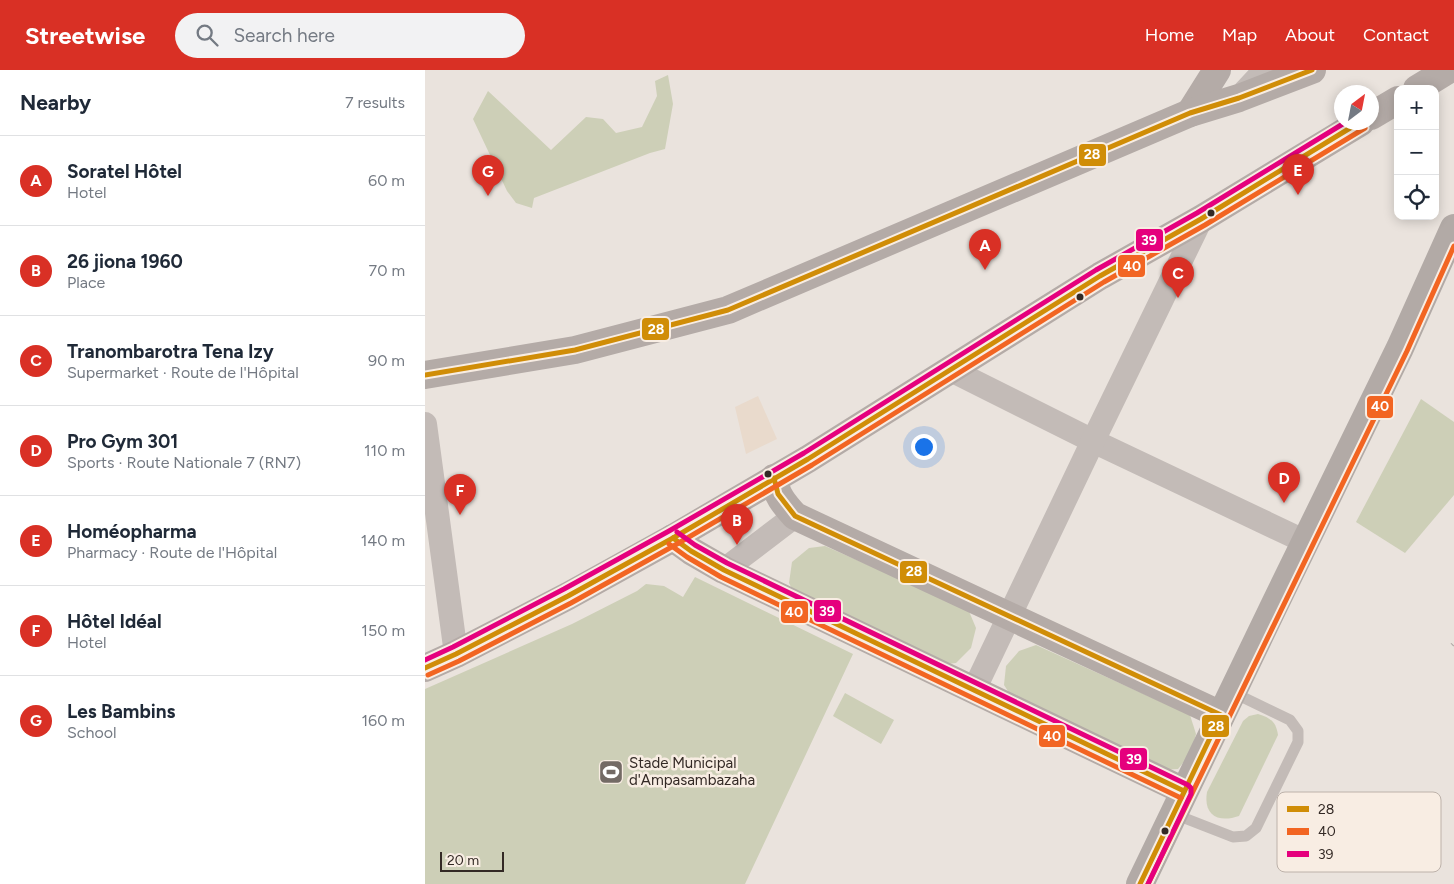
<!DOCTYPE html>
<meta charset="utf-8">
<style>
body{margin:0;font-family:Figtree,sans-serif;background:#f2f2f3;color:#1f2937}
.controls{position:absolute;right:15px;top:15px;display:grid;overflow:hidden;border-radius:10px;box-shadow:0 2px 12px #0003}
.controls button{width:45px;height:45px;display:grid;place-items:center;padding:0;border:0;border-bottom:1px solid #e0e1e3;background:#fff;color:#1f2937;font:25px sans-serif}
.compass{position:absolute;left:909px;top:15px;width:45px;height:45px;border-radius:50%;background:#fff;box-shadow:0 2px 12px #0003;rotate:32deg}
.scale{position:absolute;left:15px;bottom:12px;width:64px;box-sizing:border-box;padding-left:5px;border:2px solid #332925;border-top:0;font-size:14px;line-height:18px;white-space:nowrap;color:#332925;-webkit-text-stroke:4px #f8ede3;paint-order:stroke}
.you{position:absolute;left:498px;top:376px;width:18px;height:18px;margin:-12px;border:4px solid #fff;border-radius:50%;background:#1a73e8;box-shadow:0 0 0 8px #1a73e833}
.badge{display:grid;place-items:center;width:32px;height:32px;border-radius:50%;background:#d93025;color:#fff;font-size:16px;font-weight:700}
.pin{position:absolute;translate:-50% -41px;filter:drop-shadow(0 1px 2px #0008)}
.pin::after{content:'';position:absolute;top:26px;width:18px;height:15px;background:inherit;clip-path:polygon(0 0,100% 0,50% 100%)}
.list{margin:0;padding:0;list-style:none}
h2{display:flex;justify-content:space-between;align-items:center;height:65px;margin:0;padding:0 20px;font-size:21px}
h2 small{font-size:16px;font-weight:400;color:#747a83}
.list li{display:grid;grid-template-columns:32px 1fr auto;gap:15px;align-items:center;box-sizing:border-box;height:90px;padding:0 20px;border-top:1px solid #e0e1e3}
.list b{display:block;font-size:19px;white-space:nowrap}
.list p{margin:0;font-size:16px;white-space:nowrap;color:#747a83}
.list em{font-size:16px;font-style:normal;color:#747a83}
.icon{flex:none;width:28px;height:28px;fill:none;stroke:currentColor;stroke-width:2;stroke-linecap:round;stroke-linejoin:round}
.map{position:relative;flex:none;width:1029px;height:814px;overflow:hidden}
header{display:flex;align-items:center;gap:30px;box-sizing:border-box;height:70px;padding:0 25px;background:#d93025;color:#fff}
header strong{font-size:24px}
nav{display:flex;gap:28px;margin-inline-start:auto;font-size:18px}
.search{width:350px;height:45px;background:#f2f2f3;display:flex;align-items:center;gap:12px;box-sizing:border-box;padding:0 18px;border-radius:28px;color:#747a83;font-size:19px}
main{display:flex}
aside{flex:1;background:#fff}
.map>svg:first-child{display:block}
</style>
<header>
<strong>Streetwise</strong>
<div class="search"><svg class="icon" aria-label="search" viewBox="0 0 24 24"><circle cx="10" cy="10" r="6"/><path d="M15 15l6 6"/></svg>Search here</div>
<nav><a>Home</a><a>Map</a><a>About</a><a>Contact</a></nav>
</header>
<main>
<aside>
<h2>Nearby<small>7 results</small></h2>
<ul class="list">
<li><span class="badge">A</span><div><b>Soratel Hôtel</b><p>Hotel</p></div><em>60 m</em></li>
<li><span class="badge">B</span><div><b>26 jiona 1960</b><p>Place</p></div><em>70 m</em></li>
<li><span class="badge">C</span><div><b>Tranombarotra Tena Izy</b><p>Supermarket · Route de l'Hôpital</p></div><em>90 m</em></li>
<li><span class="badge">D</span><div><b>Pro Gym 301</b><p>Sports · Route Nationale 7 (RN7)</p></div><em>110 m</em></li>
<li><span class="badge">E</span><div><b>Homéopharma</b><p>Pharmacy · Route de l'Hôpital</p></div><em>140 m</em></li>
<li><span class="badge">F</span><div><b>Hôtel Idéal</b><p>Hotel</p></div><em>150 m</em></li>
<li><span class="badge">G</span><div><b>Les Bambins</b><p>School</p></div><em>160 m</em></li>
</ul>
</aside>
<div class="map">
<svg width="1029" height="814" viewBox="0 0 1029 814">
<rect width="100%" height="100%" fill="#eae3dd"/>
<g fill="#cdcfb7">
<path d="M243,5L248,34L240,79L225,83L109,128L107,138L91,133L82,121L48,49L63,21L126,80L161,47L178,49L191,63L217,57L232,26L230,11Z"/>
<path d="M996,329L1029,352V425L980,483L931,452Z"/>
<path d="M400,476L543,539L551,558L546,578L531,593L513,595L372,529L364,513L367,492L384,478Z"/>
<path d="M270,507L428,584L320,814H0V619L147,554L212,521L221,514L239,516L258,527Z"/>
<path d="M611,575L765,645L771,664L766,683L753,699L734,700L588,629L579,615L581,596L594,581Z"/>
<path d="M420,623L469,650L456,674L408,646Z"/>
<path d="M833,644C846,648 851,652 853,665L814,746C794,753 778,746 782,722L818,651L824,646Z"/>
</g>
<path fill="#e9dacc" d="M333,326L352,369L321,384L310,337Z"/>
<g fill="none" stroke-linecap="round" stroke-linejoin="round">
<path stroke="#c3bbb7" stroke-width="11" d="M749,744L808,767L821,766L831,758L873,672V661L865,650L807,622"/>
<g stroke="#c3bbb7" stroke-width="24">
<path d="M814,28L840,0"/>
<path d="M526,300L668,371L881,472"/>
<path d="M0,354L31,584"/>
<path d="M299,500L370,446"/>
<path d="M549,620L668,371L776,149"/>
</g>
<g stroke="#b4aba7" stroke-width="28">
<path d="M992,19L1023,0"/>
<path d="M765,43L792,0"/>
<path d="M946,46L973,30"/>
<path d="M0,305L150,280L303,240L765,43L814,28L887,0"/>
<path d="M349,408C350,424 360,435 370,446L796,645"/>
<path d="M248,468L266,481L299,500L759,721"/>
<path d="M0,598L31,584L143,526L248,468L383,389L675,206L776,149L936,52"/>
</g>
<path stroke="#b2aaa6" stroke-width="28" d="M715,814L850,534L975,278L1029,158"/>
<path stroke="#aaa4a1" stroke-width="4" stroke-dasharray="1 4" stroke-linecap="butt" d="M1027,575L1029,573"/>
<defs>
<g id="bus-1">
<path d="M0,305L150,280L303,240L765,43L814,28L887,0"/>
<path d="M349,408L353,424L370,446L796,645L715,814"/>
<path d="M248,468L266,481L299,500L759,721"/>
<path d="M0,598L31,584L143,526L248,468L383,389L675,206L776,149L935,52"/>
</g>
<g id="bus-2">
<path d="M244,474L262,487L296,507L756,728"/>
<path d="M3,605L34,591L146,533L252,474L387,395L679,212L780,155L940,58"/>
<path d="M723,814L982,281L1029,176"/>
</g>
<g id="bus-3">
<path d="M252,462L270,475L302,493L763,715L766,718V724L723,814"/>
<path d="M0,590L28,577L139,519L244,461L379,383L671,200L772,143L921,52"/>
</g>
</defs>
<use href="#bus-1" stroke="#f8ede3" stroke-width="9"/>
<use href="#bus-2" stroke="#f8ede3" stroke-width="9"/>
<use href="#bus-3" stroke="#f8ede3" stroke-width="9"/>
<use href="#bus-1" stroke="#d08d07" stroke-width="5"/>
<use href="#bus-2" stroke="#f26522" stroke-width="5"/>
<use href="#bus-3" stroke="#e5007d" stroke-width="5"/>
</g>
<defs>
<symbol id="stadium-square" viewBox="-11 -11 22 22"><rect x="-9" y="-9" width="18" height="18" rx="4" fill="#736a65" stroke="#f8ede3"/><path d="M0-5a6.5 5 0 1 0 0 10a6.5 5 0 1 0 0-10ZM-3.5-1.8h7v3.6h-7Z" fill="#fff"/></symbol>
</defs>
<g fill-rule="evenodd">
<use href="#stadium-square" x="172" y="688" width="28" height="28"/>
</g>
<g fill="#332925" stroke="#f8ede3" stroke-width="2">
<circle cx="786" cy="143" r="4.5"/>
<circle cx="655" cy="227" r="4.5"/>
<circle cx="343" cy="404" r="4.5"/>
<circle cx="740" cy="761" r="4.5"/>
</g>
<g text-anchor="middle" stroke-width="5" stroke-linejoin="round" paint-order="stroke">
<g font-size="15" fill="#332925" stroke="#f8ede3" text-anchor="start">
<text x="204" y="698">Stade Municipal<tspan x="204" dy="17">d'Ampasambazaha</tspan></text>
</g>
</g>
<rect x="852" y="722" width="164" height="80" rx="8" fill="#f8ede3" stroke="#bdb2aa" stroke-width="1"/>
<rect x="862" y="736" width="22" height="6" fill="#d08d07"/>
<rect x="862" y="758" width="22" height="7" fill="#f26522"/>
<rect x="862" y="781" width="22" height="6" fill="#e5007d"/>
<g font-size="14" fill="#332925">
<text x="893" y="744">28</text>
<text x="893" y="766">40</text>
<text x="893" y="789">39</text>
</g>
<g stroke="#f8ede3" stroke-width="2">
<rect x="653" y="73" width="29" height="24" rx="5" fill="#d08d07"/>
<rect x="710" y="158" width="29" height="24" rx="5" fill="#e5007d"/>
<rect x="692" y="184" width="29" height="24" rx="5" fill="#f26522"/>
<rect x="216" y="247" width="29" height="24" rx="5" fill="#d08d07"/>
<rect x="941" y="325" width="28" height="24" rx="5" fill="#f26522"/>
<rect x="474" y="490" width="29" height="24" rx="5" fill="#d08d07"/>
<rect x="388" y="529" width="29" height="24" rx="5" fill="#e5007d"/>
<rect x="355" y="530" width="29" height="24" rx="5" fill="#f26522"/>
<rect x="776" y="644" width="29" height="24" rx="5" fill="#d08d07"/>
<rect x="613" y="654" width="28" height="24" rx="5" fill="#f26522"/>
<rect x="694" y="677" width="29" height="24" rx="5" fill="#e5007d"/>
</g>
<g font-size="14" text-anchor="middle" font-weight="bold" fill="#fff">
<text x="667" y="89">28</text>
<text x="724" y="175">39</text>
<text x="707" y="201">40</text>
<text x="231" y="264">28</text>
<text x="955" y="341">40</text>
<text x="489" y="506">28</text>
<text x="402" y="546">39</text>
<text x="369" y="547">40</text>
<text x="791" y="661">28</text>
<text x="627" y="671">40</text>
<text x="709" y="694">39</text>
</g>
</svg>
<div class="controls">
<button>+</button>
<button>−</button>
<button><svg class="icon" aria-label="locate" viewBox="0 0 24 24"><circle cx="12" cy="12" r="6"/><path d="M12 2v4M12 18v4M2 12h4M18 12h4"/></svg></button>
</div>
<svg class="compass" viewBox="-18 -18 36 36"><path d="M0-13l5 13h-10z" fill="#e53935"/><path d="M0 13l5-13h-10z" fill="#747a83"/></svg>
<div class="scale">20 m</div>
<div class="you"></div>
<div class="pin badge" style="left:560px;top:200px">A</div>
<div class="pin badge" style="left:312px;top:475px">B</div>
<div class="pin badge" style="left:753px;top:228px">C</div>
<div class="pin badge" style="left:859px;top:433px">D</div>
<div class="pin badge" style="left:873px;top:125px">E</div>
<div class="pin badge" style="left:35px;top:445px">F</div>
<div class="pin badge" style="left:63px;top:126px">G</div>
</div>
</main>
